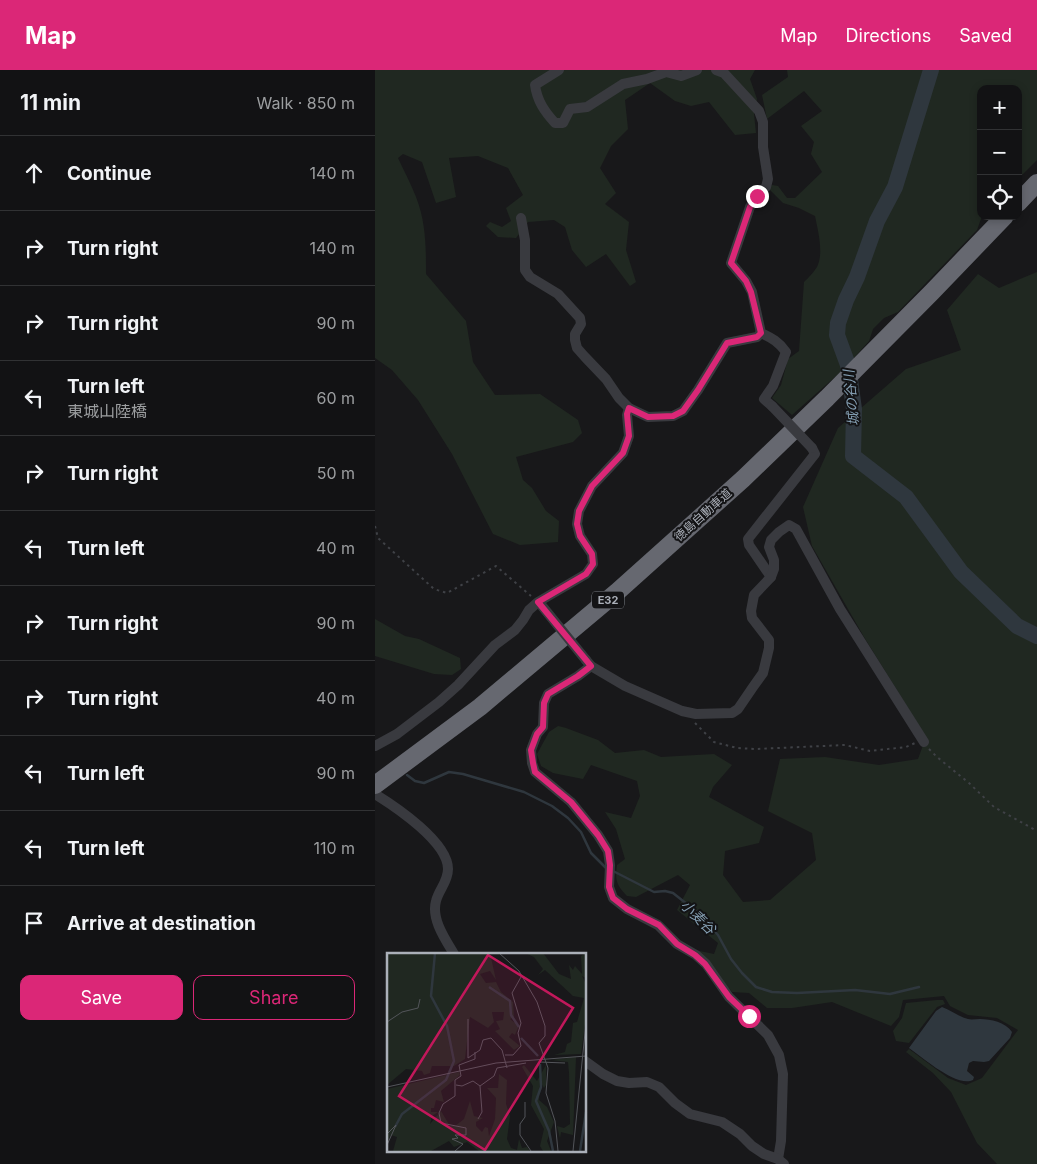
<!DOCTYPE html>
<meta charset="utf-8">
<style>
body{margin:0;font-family:Inter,"Noto Sans JP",sans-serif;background:#1b1b1d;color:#f1f3f6}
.controls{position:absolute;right:15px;top:15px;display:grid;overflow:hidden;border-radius:10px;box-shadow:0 2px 8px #0003}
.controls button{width:45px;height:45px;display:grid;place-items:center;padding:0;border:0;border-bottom:1px solid #313234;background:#121214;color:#f1f3f6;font:25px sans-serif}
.stop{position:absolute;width:15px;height:15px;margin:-11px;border:4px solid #db2777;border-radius:50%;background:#fff}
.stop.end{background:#db2777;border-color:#fff;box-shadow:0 1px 5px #0008}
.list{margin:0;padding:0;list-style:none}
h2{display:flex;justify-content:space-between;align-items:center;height:65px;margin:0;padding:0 20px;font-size:21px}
h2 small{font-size:16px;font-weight:400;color:#9c9ea0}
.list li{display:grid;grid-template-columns:32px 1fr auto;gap:15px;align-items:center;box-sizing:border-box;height:75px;padding:0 20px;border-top:1px solid #313234}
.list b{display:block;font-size:19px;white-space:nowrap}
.list p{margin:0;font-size:16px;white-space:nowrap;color:#9c9ea0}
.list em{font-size:16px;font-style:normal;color:#9c9ea0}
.actions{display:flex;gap:10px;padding:15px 20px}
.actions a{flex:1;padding:11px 0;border:1px solid #db2777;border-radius:10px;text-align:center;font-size:18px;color:#db2777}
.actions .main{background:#db2777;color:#fff}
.icon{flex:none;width:28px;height:28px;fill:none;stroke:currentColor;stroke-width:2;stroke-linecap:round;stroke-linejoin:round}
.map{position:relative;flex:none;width:662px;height:1094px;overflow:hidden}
header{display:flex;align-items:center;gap:30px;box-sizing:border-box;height:70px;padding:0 25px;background:#db2777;color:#fff}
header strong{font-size:24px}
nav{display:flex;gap:28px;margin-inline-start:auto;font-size:18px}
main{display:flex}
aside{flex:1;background:#121214}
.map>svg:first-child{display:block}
</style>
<header>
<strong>Map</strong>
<nav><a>Map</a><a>Directions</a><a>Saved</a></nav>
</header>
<main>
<aside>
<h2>11 min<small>Walk · 850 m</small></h2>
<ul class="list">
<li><svg class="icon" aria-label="ahead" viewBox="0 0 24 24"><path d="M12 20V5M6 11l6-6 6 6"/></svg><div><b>Continue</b></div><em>140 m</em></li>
<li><svg class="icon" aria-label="right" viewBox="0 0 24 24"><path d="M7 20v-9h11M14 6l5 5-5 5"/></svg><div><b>Turn right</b></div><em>140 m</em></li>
<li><svg class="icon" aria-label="right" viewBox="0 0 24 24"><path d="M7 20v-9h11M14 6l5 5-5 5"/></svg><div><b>Turn right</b></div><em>90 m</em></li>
<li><svg class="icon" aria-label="left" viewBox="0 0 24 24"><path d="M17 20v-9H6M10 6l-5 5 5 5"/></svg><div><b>Turn left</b><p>東城山陸橋</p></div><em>60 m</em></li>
<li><svg class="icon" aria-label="right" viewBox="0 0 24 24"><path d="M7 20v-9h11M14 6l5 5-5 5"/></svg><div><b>Turn right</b></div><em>50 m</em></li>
<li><svg class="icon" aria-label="left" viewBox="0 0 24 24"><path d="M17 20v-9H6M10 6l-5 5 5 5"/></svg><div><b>Turn left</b></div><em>40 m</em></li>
<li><svg class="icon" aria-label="right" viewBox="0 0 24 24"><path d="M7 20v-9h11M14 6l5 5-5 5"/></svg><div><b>Turn right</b></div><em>90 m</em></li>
<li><svg class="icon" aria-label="right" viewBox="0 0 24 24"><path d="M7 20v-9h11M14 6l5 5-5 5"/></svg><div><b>Turn right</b></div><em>40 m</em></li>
<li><svg class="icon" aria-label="left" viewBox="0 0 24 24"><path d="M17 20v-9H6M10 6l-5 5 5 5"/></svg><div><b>Turn left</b></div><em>90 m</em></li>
<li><svg class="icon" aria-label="left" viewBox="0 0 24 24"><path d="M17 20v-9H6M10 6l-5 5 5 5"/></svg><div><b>Turn left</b></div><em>110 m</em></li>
<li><svg class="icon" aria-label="arrive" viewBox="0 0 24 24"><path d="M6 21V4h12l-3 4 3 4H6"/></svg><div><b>Arrive at destination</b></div></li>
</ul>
<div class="actions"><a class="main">Save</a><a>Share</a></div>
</aside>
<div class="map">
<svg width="662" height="1094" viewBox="0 0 662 1094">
<rect width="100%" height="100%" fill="#18181a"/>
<g fill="#202821">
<path d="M0,0H380L375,9L382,29L379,44L381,63L360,65L334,32L316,36L300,31L275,13L250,30L253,59L236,76L225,98L241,123L230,134L254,152L251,180L261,212L255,216L231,184L211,197L197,180L190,157L179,150L153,152L141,168L123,167L111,156L115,152L127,157L136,151L131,138L148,125L133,98L103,86L74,88L81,127L61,133L47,92L28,84L23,88C29,101 36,114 41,127C51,152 51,178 51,204L91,251L98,292L120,325L165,324L203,350L207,363L198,372L141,387L148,410L157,418L171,441L184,451L183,472L145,475L118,464L77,384L43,330L17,300L0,288Z"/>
<path d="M412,0H662V90L643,109V19H606V146H607L602,160L523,242L509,248L498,259L494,271L469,299L417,345L397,328L406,315L413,289L424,281L429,212C434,207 438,203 442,197C449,183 443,161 440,146L424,138L408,133L394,119L397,115L403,116L412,128H420L447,102L436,84L439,72L426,56L447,41L429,21L392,49L387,25L413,7Z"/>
<path d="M662,202V1094H622L602,1073L576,1022L558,1003L531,982L534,979L573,1008L591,1015L607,1008L643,960L622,948L593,945L575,936L569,926L528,930L524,947L516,956L457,932L417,938H392L374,923L357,922L320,880L339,884L343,873L302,840L315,815L303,805L261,827L252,826C241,815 240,810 242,795L250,789L241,759L230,742L256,748L265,726L262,711L216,695L208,709L178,703L166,696L162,684L174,662L183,656L191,658L223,670L240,683L269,680L286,687L339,684L357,695L338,717L334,727L389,757L384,773L350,781L348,805L368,832L395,830L441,790L437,763L393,741L405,689L450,687L504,695L543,689L551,667L489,567L437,476L428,437L463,358L531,299L586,280L572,240L603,204L624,218Z"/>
<path d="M0,549L30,566L44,569L85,588L86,599L77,605L59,604L0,586Z"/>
<path d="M562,930H568L570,934L562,937L534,973L521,971L518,961L527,948L531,933Z"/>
</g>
<path fill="#2f373e" d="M567,937C576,940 584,947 593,949C596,950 601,949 605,949C616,949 630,952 637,962L635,968L614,991L609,992L598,991L594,993L592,1001L599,1007L598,1010C582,1018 547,987 534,978L561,941Z"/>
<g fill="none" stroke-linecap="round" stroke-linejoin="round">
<g stroke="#2f373e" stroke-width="2.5">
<path d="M32,705L40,711L49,713L74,702L88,704L149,722L177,736L193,748L206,762L216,783L231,798"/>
<path d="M238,801L279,822L290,821L298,823L322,842L343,865L356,889L367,903L381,917L397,922L422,923L480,920L515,924L544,917"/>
</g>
<path stroke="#2f373e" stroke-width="16" d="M556,0L520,117L502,151L482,207L471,230L463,253L462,265L473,295L479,339L478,386L531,427L586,502L642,556L662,566"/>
<g stroke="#3f4146" stroke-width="2" stroke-dasharray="2.5 4" stroke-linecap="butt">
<path d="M0,456L3,468L59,519L72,523L121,496L156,526"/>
<path d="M320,653L339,672L362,678L381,679L470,675L495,681L531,677L540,673"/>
<path d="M554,679L562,687L594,713L619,737L662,761"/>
</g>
<g stroke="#393a3f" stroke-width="10">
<path d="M184,0L160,15C162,31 170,42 180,53H188L195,39L212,37L248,14L272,9L291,2L306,6L322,0"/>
<path d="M341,0L349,3L384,41L388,52V77L393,109L391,117L382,126L375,137L356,193L371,211L377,222L386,263C397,268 404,272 411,282L398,316L389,329L397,336"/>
<path d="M146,148L150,170V200L155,207L183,224L205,248L206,254L200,264V270L202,278L210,287L231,309L244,328L254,338L273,347L298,346L308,341L323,320L352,273L382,267L386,263"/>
<path d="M396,507L374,475L373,469L440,384L437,378"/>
<path d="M211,590L216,596L250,616L307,641L321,644L357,643L363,639L378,617L388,603L394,578V570L377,548L376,541L379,525L396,507L399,499V490L394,477L396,470L404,462L414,455L421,459L465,539L549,672"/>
<path d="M216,596L203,606L173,624L169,633L168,657L162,664L156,680L157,693L160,702L196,732L223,765L233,781L235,795L234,817L238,828L252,839L283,855L302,874L321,885L331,894L354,927L393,965L404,985L408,1004L406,1071L403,1089"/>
<path d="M0,676L22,664L64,632L83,615L120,575L140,560L148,550L154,540L163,532L211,504L218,494L217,484L205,466L202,454L204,441L217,416L248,383L254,366L252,345L254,338"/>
<path d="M0,724C21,737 73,772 73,799C73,812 64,819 61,831C56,849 70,869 79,884"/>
<path d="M210,991L228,1004L242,1011L254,1013L272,1012L284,1017L300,1033L315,1044L347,1052L365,1064L377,1076L389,1084L403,1089L409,1094"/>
</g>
<g stroke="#666870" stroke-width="18">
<path d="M643,133L662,113"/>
<path d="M0,715L105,637L242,522L368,409L452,328L557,222L630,146"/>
</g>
<g stroke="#393a3f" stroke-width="10">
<path d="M397,336L437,378"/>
<path d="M167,536L211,590"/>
</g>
</g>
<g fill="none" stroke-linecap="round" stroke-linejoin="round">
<path stroke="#db2777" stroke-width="6" d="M374,946L354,927L330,894L320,885L302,874L284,855L252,839L238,828L234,817L235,795L233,781L223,765L196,732L160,702L158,693L156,680L162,664L168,657L169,633L173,624L203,606L216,596L163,532L211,504L218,494L217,484L205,466L202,454L204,441L217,416L248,383L254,366L252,344L254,338L273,347L298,346L308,341L323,320L352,273L382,267L386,263L376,222L371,211L356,193L375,137L382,126"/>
</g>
<g text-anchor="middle" stroke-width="4" stroke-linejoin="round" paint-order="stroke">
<rect fill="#131315" stroke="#7d8188" stroke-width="1" x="217" y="521.5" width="32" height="17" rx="4"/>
<g font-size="11" font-weight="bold" fill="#abb0b9">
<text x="233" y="534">E32</text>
</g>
<g font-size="12" fill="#abb0b9" stroke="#131315">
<text transform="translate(328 445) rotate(-42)" y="4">徳島自動車道</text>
</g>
<g font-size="14" font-style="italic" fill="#849eb2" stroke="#131315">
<text transform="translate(476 328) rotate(-95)" y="5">城の谷川</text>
<text transform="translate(323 847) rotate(44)" y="5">小麦谷</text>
</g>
</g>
<g transform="translate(12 883)">
<rect width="199" height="199" fill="#18181a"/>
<path d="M0,0H103L109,27L103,18L93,21L99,30L109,29L114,39L126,49L127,64L123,66L132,73L128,82L125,80L122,84L133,93L127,97L108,78L113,76L109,68L116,67L117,59H105L107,69L101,75L83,64L78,106L67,113H45L43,120L37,122L35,118L19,116L0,132ZM138,0H156L172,21L184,26L182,12L186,17L188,13L195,21L194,3L199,0V25L195,23L199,31V65L194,101L167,102L178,99L180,91L184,89L186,70L190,69L197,45L186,43L158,17L151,22L156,16L147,4ZM189,104L186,182L174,179L173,185L170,173L177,175L183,171L182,120L181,109L164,107ZM137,112L150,128L159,112V132L157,135L153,128L152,147L160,154L167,169L160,188L164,198H156L153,193L157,176L144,152L146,133L135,114ZM72,119L73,122L54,138L57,149L49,147L47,155H44V159H51L45,163L43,171L54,158L63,173H68L77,166L83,148L87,163L96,165L89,169V173L95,179L98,174L101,175L102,183L108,166L109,145L100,135H111L112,121L120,127L119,151L123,163L120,186L124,195L130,197L132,186L135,195L140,194L143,198H92L80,189L67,194L62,188L44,198H6L10,184L4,182L0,189V136Z" fill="#202821"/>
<path fill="none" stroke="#2f373e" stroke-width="2.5" d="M102,34L123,48L124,62L132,74M134,85L151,103M153,111L154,134L149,148L162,178L166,198M8,174L15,161L59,127L67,108L60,73L44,43L48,0M193,198L199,159"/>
<path fill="none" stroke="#53555a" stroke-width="1" d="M112,0L132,18L150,49L158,73V83L152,90L161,115L159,140L168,168L171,198M81,66V105L93,97L96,87L104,85L115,97L120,115M0,69L15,59L31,55L33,46M118,102H126L134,93L131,80L134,70L125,40L134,24M152,109L178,110M69,132L75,133L86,128L93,133L95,159L91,166M93,133L107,123L110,115L139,110M0,134L109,110L199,103M138,149V164L133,171V182L144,198M0,181L9,172L0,192M68,198L76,191L65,186L71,185L68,182H79V175L54,170L52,160L56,151L68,143V127L74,123L72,112L88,106V99M186,198L199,70"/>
<path fill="#c2185b" fill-opacity="0.15" stroke="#c2185b" stroke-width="2.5" d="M101,2L186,55L98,197L12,143Z"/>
<rect width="199" height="199" fill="none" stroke="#abb0b9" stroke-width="2.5"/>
</g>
</svg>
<div class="controls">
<button>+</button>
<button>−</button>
<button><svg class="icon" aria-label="locate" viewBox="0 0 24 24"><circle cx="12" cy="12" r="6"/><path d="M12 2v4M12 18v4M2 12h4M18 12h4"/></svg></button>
</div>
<div class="stop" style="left:374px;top:946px"></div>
<div class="stop end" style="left:382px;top:126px"></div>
</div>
</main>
